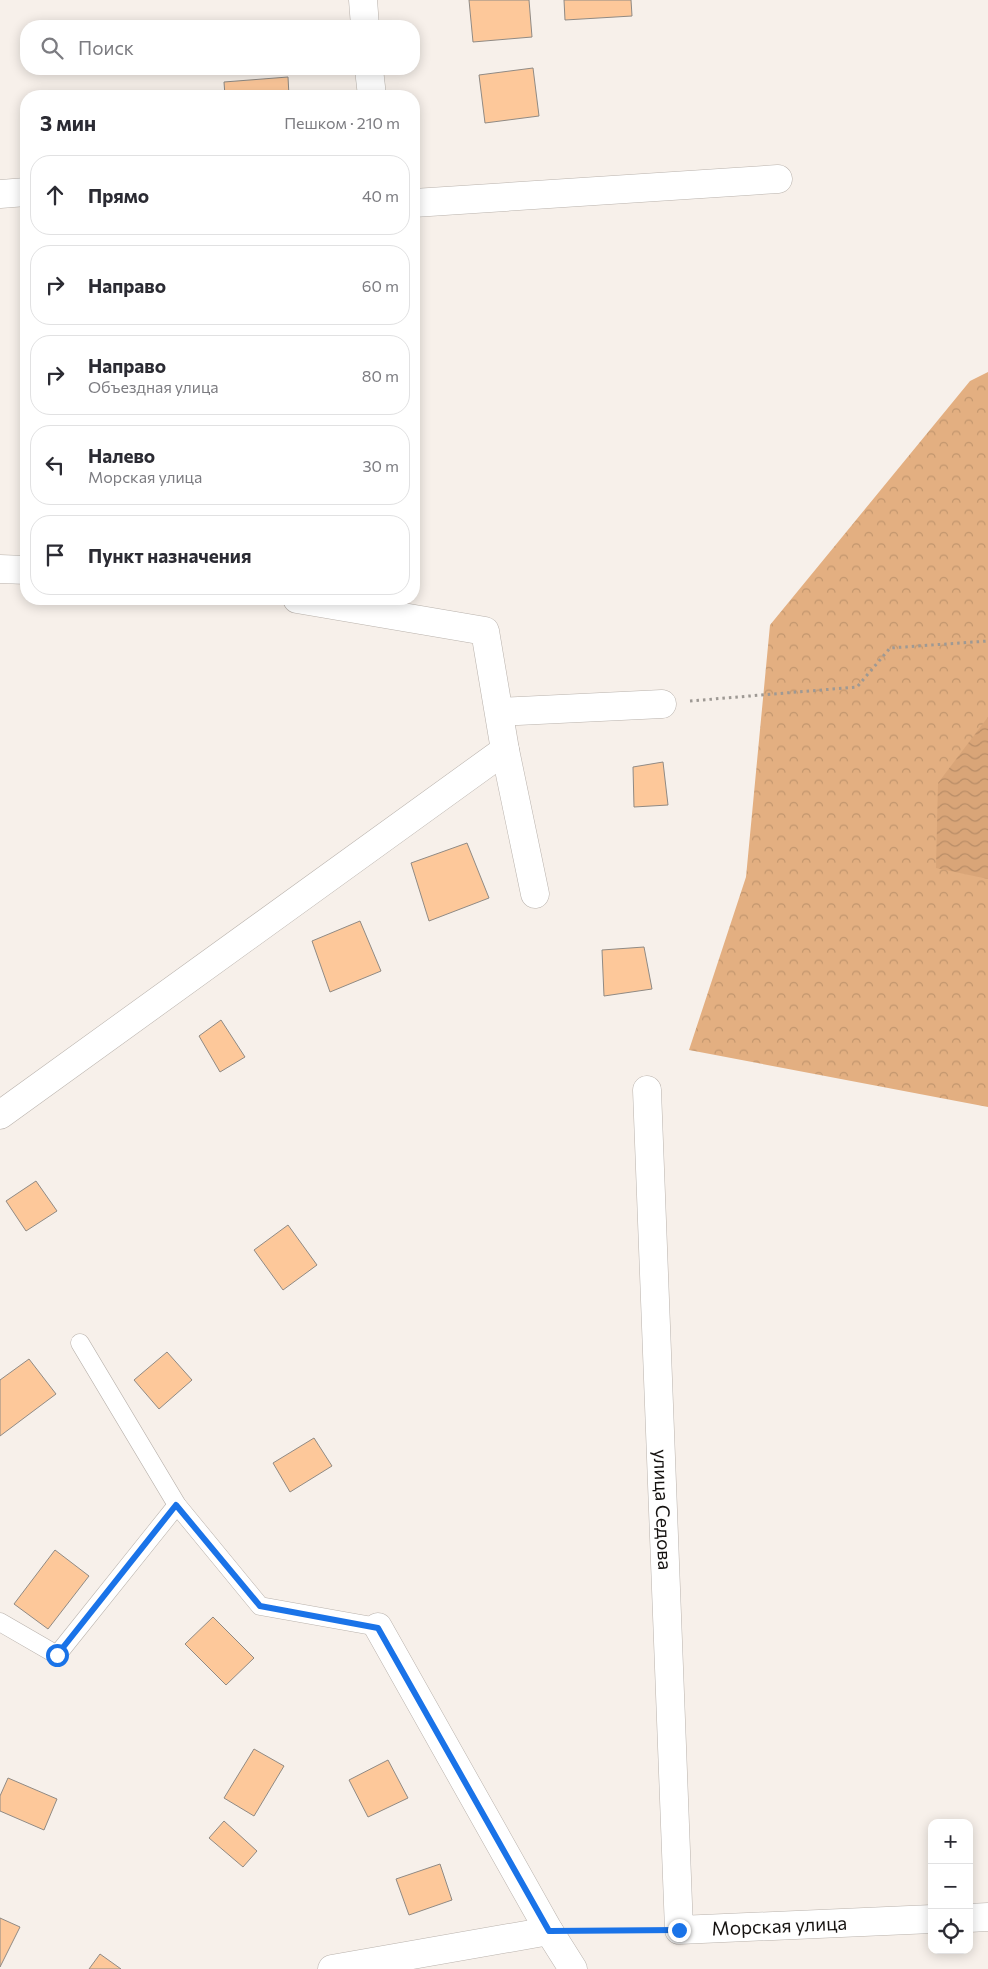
<!DOCTYPE html>
<html lang="ru">
<meta charset="utf-8">
<style>
body{margin:0;font-family:Commissioner,sans-serif;background:#f2f2f3;color:#2b2b33}
.controls{position:absolute;right:15px;bottom:15px;display:grid;overflow:hidden;border-radius:10px;box-shadow:0 2px 12px #0003}
.controls button{width:45px;height:45px;display:grid;place-items:center;padding:0;border:0;border-bottom:1px solid #e1e1e2;background:#fff;color:#2b2b33;font:25px sans-serif}
.stop{position:absolute;width:15px;height:15px;margin:-11px;border:4px solid #1a73e8;border-radius:50%;background:#fff}
.stop.end{background:#1a73e8;border-color:#fff;box-shadow:0 1px 5px #0008}
.list{margin:0;padding:0;list-style:none}
h2{display:flex;justify-content:space-between;align-items:center;height:65px;margin:0;padding:0 20px;font-size:21px}
h2 small{font-size:16px;font-weight:400;color:#7c7c81}
.list li{display:grid;grid-template-columns:32px 1fr auto;gap:15px;align-items:center;box-sizing:border-box;height:80px;margin:0 10px 10px;padding:0 10px;border:1px solid #e1e1e2;border-radius:20px}
.list b{display:block;font-size:19px;white-space:nowrap}
.list p{margin:0;font-size:16px;white-space:nowrap;color:#7c7c81}
.list em{font-size:16px;font-style:normal;color:#7c7c81}
.icon{flex:none;width:28px;height:28px;fill:none;stroke:currentColor;stroke-width:2;stroke-linecap:round;stroke-linejoin:round}
.map{position:relative;flex:none;width:988px;height:1969px;overflow:hidden}
.search{position:absolute;background:#fff;box-shadow:0 2px 12px #0003;left:20px;top:20px;width:400px;height:55px;display:flex;align-items:center;gap:12px;box-sizing:border-box;padding:0 18px;border-radius:20px;color:#7c7c81;font-size:19px}
.panel{position:absolute;background:#fff;box-shadow:0 2px 12px #0003;left:20px;top:90px;width:400px;height:515px;border-radius:20px}
.map>svg:first-child{display:block}
</style>
<div class="map">
<svg width="988" height="1969" viewBox="0 0 988 1969">
<defs>
<pattern id="forest-crowns" width="20" height="18" patternUnits="userSpaceOnUse" patternTransform="scale(1.25)"><rect width="20" height="18" fill="#e3af81"/><path d="M2 6a3 3 0 1 1 6 0M12 15a3 3 0 1 1 6 0" fill="none" stroke="#c2966e"/></pattern>
<pattern id="water-waves" width="16" height="10" patternUnits="userSpaceOnUse" patternTransform="scale(1.25)"><rect width="16" height="10" fill="#d9a578"/><path d="M0 5q4-4 8 0t8 0" fill="none" stroke="#b98d67"/></pattern>
</defs>
<rect width="100%" height="100%" fill="#f7f0ea"/>
<path fill="url(#forest-crowns)" d="M988,372V1107L689,1050L746,877L770,625L970,381Z"/>
<path fill="url(#water-waves)" d="M988,717V879L936,868L938,783Z"/>
<g fill="#fdc89a" stroke="#908a84">
<path d="M469,0H529L532,37L473,42Z"/>
<path d="M564,0H631L632,16L565,20Z"/>
<path d="M533,68L539,116L485,123L479,75Z"/>
<path d="M288,77L289,96H225L224,82Z"/>
<path d="M663,762L668,805L634,807L633,767Z"/>
<path d="M467,843L489,898L429,921L411,863Z"/>
<path d="M360,921L381,971L330,992L312,941Z"/>
<path d="M644,947L652,989L604,996L602,950Z"/>
<path d="M221,1020L245,1057L220,1072L199,1036Z"/>
<path d="M36,1181L57,1211L26,1231L6,1201Z"/>
<path d="M288,1225L317,1265L283,1290L254,1250Z"/>
<path d="M167,1352L192,1380L159,1409L134,1380Z"/>
<path d="M29,1359L56,1394L0,1436V1380Z"/>
<path d="M314,1438L332,1466L290,1492L273,1463Z"/>
<path d="M55,1550L89,1576L48,1629L14,1604Z"/>
<path d="M213,1617L254,1658L226,1685L185,1644Z"/>
<path d="M254,1749L284,1766L254,1816L224,1798Z"/>
<path d="M388,1760L408,1798L368,1817L349,1780Z"/>
<path d="M8,1778L57,1799L44,1830L0,1811V1796Z"/>
<path d="M224,1821L257,1851L243,1867L209,1838Z"/>
<path d="M440,1864L452,1900L409,1915L396,1879Z"/>
<path d="M0,1918L20,1927L0,1967Z"/>
<path d="M100,1954L121,1969H89Z"/>
</g>
<g fill="none" stroke-linecap="round" stroke-linejoin="round">
<defs>
<g id="lane">
<path d="M80,1343L177,1505L260,1606L378,1627"/>
<path d="M0,1622L57,1655L177,1505"/>
</g>
<g id="street">
<path d="M363,0L365,26"/>
<path d="M369,69L372,96"/>
<path d="M0,194L26,192"/>
<path d="M414,203L778,179"/>
<path d="M0,569L26,570"/>
<path d="M500,712L662,704"/>
<path d="M505,750L535,894"/>
<path id="s1" d="M647,1090L679,1930L932,1919"/>
<path d="M0,1115L505,750L485,631L297,599"/>
<path d="M378,1627L549,1931L573,1969"/>
<path d="M969,1918L988,1917"/>
<path d="M332,1969L549,1931"/>
</g>
</defs>
<use href="#lane" stroke="#b9b2ac" stroke-width="19"/>
<use href="#street" stroke="#b9b2ac" stroke-width="29"/>
<g stroke="#9e9994" stroke-width="3" stroke-dasharray="2.5 4" stroke-linecap="butt">
<path d="M690,701L857,687L890,648L988,641"/>
<path d="M582,1931L651,1930"/>
</g>
<use href="#lane" stroke="#fff" stroke-width="18"/>
<use href="#street" stroke="#fff" stroke-width="28"/>
</g>
<g fill="none" stroke-linecap="round" stroke-linejoin="round">
<path stroke="#1a73e8" stroke-width="6" d="M57,1655L176,1505L260,1606L378,1628L549,1931L679,1930"/>
</g>
<g text-anchor="middle" stroke-width="4" stroke-linejoin="round" paint-order="stroke">
<g font-size="19" fill="#151210" stroke="#fff">
<text dy="7" stroke="none"><textPath href="#s1" startOffset="420">улица Седова</textPath></text>
<text dy="7" stroke="none"><textPath href="#s1" startOffset="941">Морская улица</textPath></text>
</g>
</g>
</svg>
<div class="controls">
<button>+</button>
<button>−</button>
<button><svg class="icon" aria-label="locate" viewBox="0 0 24 24"><circle cx="12" cy="12" r="6"/><path d="M12 2v4M12 18v4M2 12h4M18 12h4"/></svg></button>
</div>
<div class="stop" style="left:57px;top:1655px"></div>
<div class="stop end" style="left:679px;top:1930px"></div>
<div class="search"><svg class="icon" aria-label="search" viewBox="0 0 24 24"><circle cx="10" cy="10" r="6"/><path d="M15 15l6 6"/></svg>Поиск</div>
<section class="panel">
<h2>3 мин<small>Пешком · 210 m</small></h2>
<ul class="list">
<li><svg class="icon" aria-label="ahead" viewBox="0 0 24 24"><path d="M12 20V5M6 11l6-6 6 6"/></svg><div><b>Прямо</b></div><em>40 m</em></li>
<li><svg class="icon" aria-label="right" viewBox="0 0 24 24"><path d="M7 20v-9h11M14 6l5 5-5 5"/></svg><div><b>Направо</b></div><em>60 m</em></li>
<li><svg class="icon" aria-label="right" viewBox="0 0 24 24"><path d="M7 20v-9h11M14 6l5 5-5 5"/></svg><div><b>Направо</b><p>Объездная улица</p></div><em>80 m</em></li>
<li><svg class="icon" aria-label="left" viewBox="0 0 24 24"><path d="M17 20v-9H6M10 6l-5 5 5 5"/></svg><div><b>Налево</b><p>Морская улица</p></div><em>30 m</em></li>
<li><svg class="icon" aria-label="arrive" viewBox="0 0 24 24"><path d="M6 21V4h12l-3 4 3 4H6"/></svg><div><b>Пункт назначения</b></div></li>
</ul>
</section>
</div>
